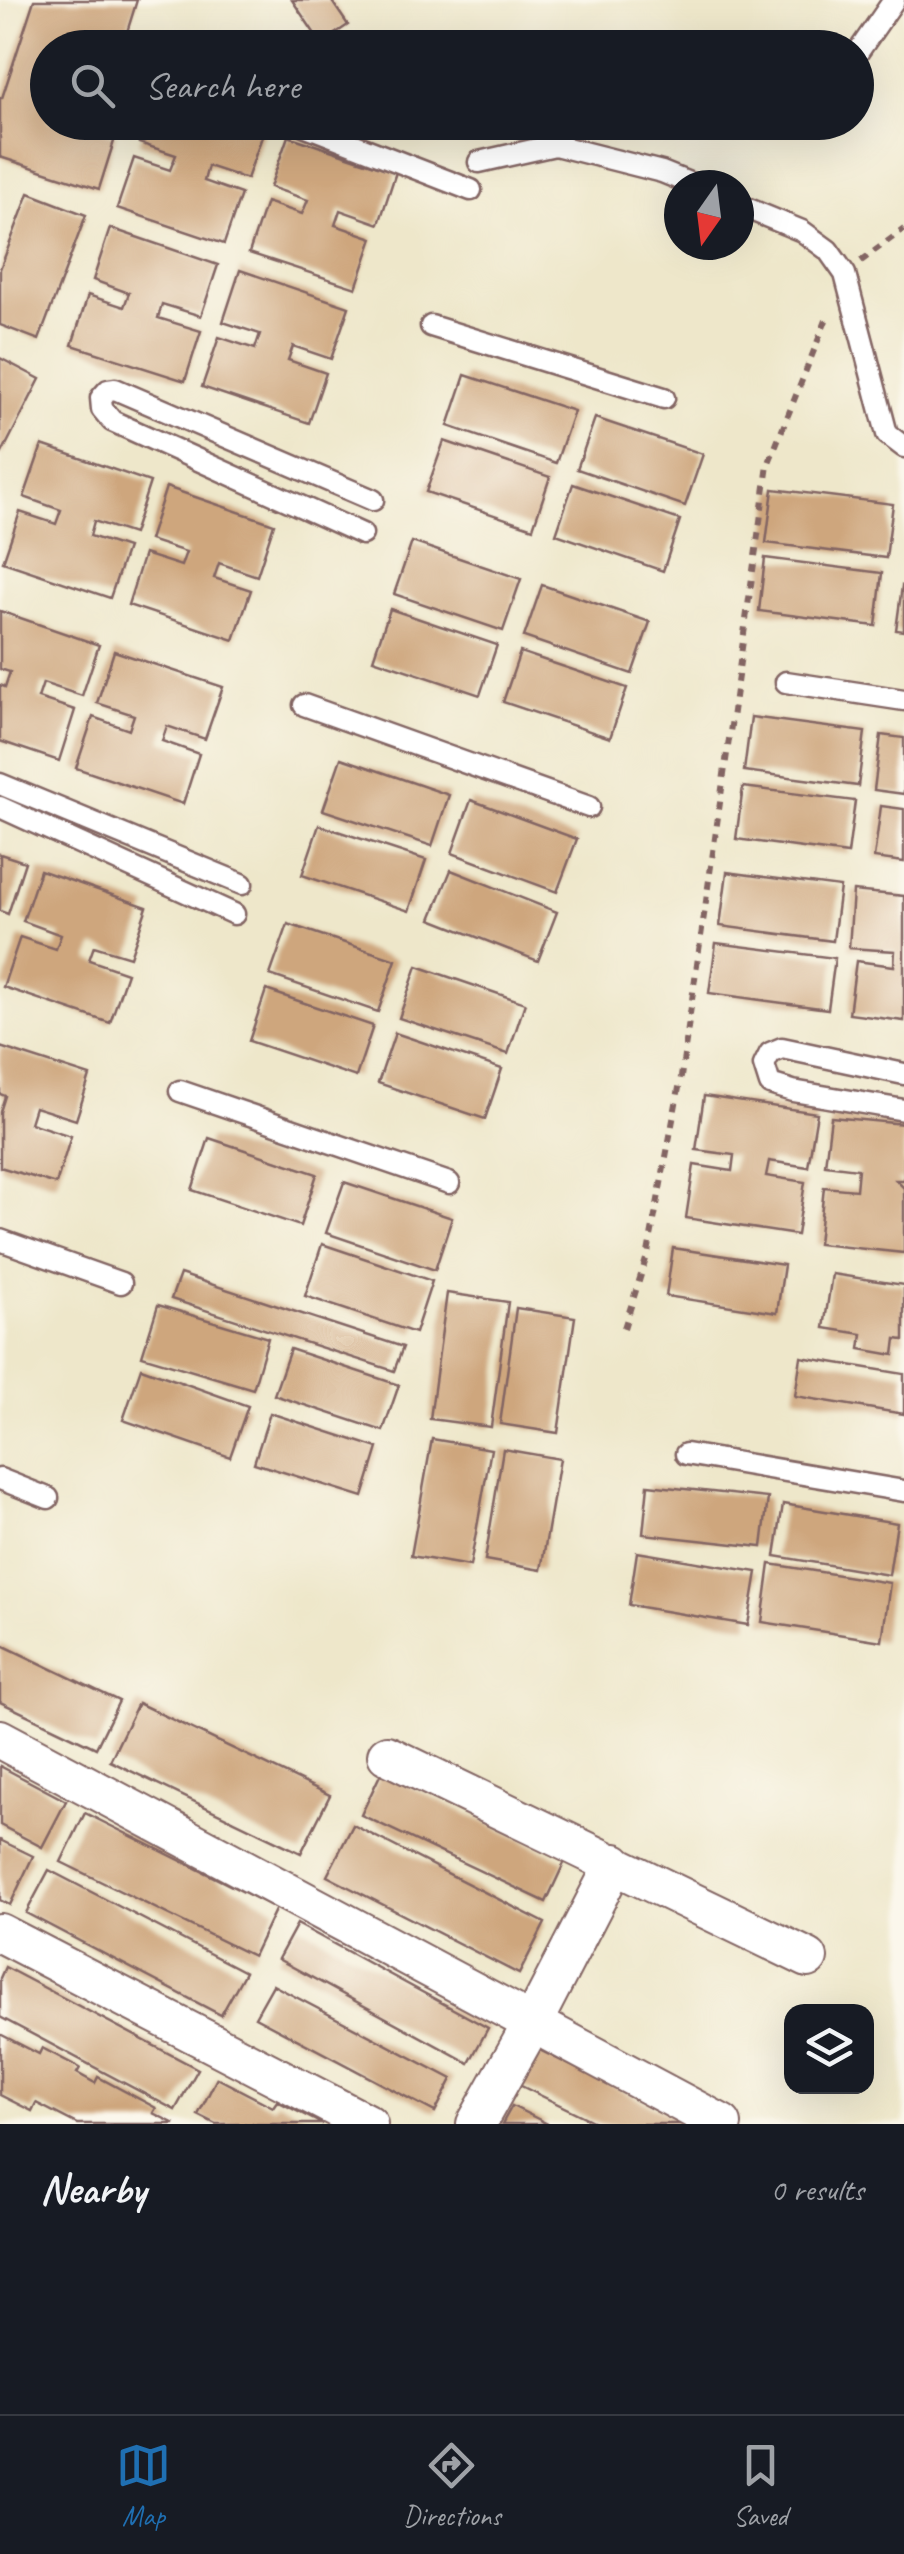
<!DOCTYPE html>
<style>
body{margin:0;font-family:Caveat,sans-serif;background:#242831;color:#f1f3f6}
.controls{position:absolute;right:30px;bottom:30px;display:grid;overflow:hidden;border-radius:20px;box-shadow:0 10px 40px #0002}
.controls button{width:90px;height:90px;display:grid;place-items:center;padding:0;border:0;border-bottom:2px solid #363941;background:#171b24;color:#f1f3f6;font:50px sans-serif}
.compass{position:absolute;left:664px;top:170px;width:90px;height:90px;border-radius:50%;background:#171b24;box-shadow:0 10px 40px #0002;rotate:194deg}
.list{margin:0;padding:0;list-style:none}
h2{display:flex;justify-content:space-between;align-items:center;height:130px;margin:0;padding:0 40px;font-size:42px}
h2 small{font-size:32px;font-weight:400;color:#9ea1a6}
.icon{flex:none;width:55px;height:55px;fill:none;stroke:currentColor;stroke-width:2;stroke-linecap:round;stroke-linejoin:round}
.map{position:relative;flex:none;width:904px;height:2124px;overflow:hidden}
.search{position:absolute;background:#171b24;box-shadow:0 10px 40px #0002;left:30px;right:30px;top:30px;height:110px;display:flex;align-items:center;gap:25px;box-sizing:border-box;padding:0 35px;border-radius:55px;color:#9ea1a6;font-size:38px}
.sheet{height:290px;background:#171b24}
nav{display:flex;justify-content:space-around;align-items:center;box-sizing:border-box;height:140px;border-top:2px solid #363941;background:#171b24;font-size:28px;color:#9ea1a6}
nav a{display:grid;justify-items:center;gap:5px}
nav .on{color:#1f6fb2}
.map>svg:first-child{display:block}
</style>
<div class="map">
<svg width="904" height="2124" viewBox="0 0 904 2124">
<rect width="100%" height="100%" fill="#fbf7ec"/>
<filter id="ink" filterUnits="userSpaceOnUse"><feTurbulence type="fractalNoise" baseFrequency=".01" numOctaves="2"/><feDisplacementMap in="SourceGraphic" scale="20" xChannelSelector="R" yChannelSelector="G"/><feConvolveMatrix kernelMatrix="1 2 1 2 8 2 1 2 1" color-interpolation-filters="sRGB"/></filter>
<filter id="wash" filterUnits="userSpaceOnUse"><feTurbulence type="fractalNoise" baseFrequency=".0048" numOctaves="4" result="noise"/><feDisplacementMap in="SourceGraphic" scale="40" xChannelSelector="R" yChannelSelector="G"/><feGaussianBlur stdDeviation="2.25" result="paint"/><feColorMatrix in="noise" values="0 0 0 0 0 0 0 0 0 0 0 0 0 0 0 0 0 1.4 0 .05"/><feComposite in="paint" operator="in"/></filter>
<g filter="url(#wash)">
<rect width="100%" height="100%" fill="#eee7ca"/>
<g id="blocks">
<g fill="#cea67d">
<path d="M34,0H137L122,48H48V122H97L95,128L116,135L99,189L0,157V98H2Z"/>
<path d="M292,0H331L348,25L321,43Z"/>
<path d="M146,122H249L265,128L247,179L208,166L204,181L241,194L224,244L117,208L134,158L170,170L176,155L139,143Z"/>
<path d="M288,136L396,172L379,224L340,210L335,225L373,238L356,288L249,253L266,202L302,214L308,200L270,187Z"/>
<path d="M29,193L86,215L39,340L0,325V269Z"/>
<path d="M110,228L218,265L201,316L162,304L158,318L201,331L185,381L72,345L88,295L124,307L129,293L93,280Z"/>
<path d="M240,270L349,307L331,359L293,346L288,360L326,373L309,423L202,387L219,337L255,349L260,334L223,322Z"/>
<path d="M0,358L40,379L0,457Z"/>
<path d="M465,375L574,411L556,463L448,426Z"/>
<path d="M595,418L703,454L685,506L577,469Z"/>
<path d="M444,441L550,477L533,528L426,492Z"/>
<path d="M42,445L150,482L133,534L94,521L90,536L127,548L110,598L3,562L20,512L56,524L61,510L24,497Z"/>
<path d="M573,484L680,520L663,571L556,534Z"/>
<path d="M166,487L274,524L257,576L219,563L214,578L251,590L234,640L128,605L144,554L181,566L186,552L149,540Z"/>
<path d="M773,489L893,504L886,558L766,543Z"/>
<path d="M412,542L521,579L503,631L394,594Z"/>
<path d="M765,558L882,573L876,626L759,611Z"/>
<path d="M542,585L650,622L632,674L524,637Z"/>
<path d="M902,586L904,587V631L896,630Z"/>
<path d="M390,609L497,645L480,695L373,659Z"/>
<path d="M0,611L99,645L82,696L43,683L38,698L75,710L59,761L0,741V685L5,687L10,672L0,669Z"/>
<path d="M114,651L223,687L205,739L167,726L162,741L199,754L183,804L76,768L93,717L129,730L134,715L97,703Z"/>
<path d="M520,652L627,688L610,738L503,702Z"/>
<path d="M751,717L865,732L858,786L744,771Z"/>
<path d="M881,735L904,738V794L874,790Z"/>
<path d="M341,758L449,795L432,846L323,810Z"/>
<path d="M743,787L855,801L848,854L736,839Z"/>
<path d="M471,800L577,839L557,892L452,853Z"/>
<path d="M881,806L904,809V862L874,858Z"/>
<path d="M319,825L426,860L409,911L302,875Z"/>
<path d="M0,854L25,862L8,914L0,911Z"/>
<path d="M40,870L147,907L130,957L94,946L89,960L127,973L110,1023L3,987L20,937L56,949L61,935L23,921Z"/>
<path d="M451,870L557,912L538,961L431,919Z"/>
<path d="M727,872L840,887L833,941L720,926Z"/>
<path d="M853,891L904,896V1021L849,1014L856,961L894,966L895,951L849,948Z"/>
<path d="M288,924L396,960L378,1012L270,975Z"/>
<path d="M716,943L835,958L828,1009L709,993Z"/>
<path d="M417,966L525,1003L508,1054L399,1018Z"/>
<path d="M266,990L373,1026L356,1077L249,1041Z"/>
<path d="M395,1033L502,1069L485,1119L378,1083Z"/>
<path d="M0,1047L90,1076L76,1120L35,1107L30,1123L71,1136L56,1184L0,1167V1112L5,1096L0,1094Z"/>
<path d="M704,1096L817,1113L808,1167L769,1161L766,1176L805,1182L797,1235L686,1218L694,1165L732,1171L734,1155L696,1150Z"/>
<path d="M831,1117L904,1124V1180H896L904,1188V1253L818,1244L824,1187L856,1190L858,1169L825,1165Z"/>
<path d="M209,1138L317,1174L300,1226L192,1190Z"/>
<path d="M344,1182L452,1218L435,1270L326,1233Z"/>
<path d="M322,1244L432,1281L415,1333L305,1296Z"/>
<path d="M673,1248L784,1265L777,1313L666,1296Z"/>
<path d="M180,1274L403,1347L394,1371L171,1299Z"/>
<path d="M832,1274L904,1285V1340L896,1339L894,1355L860,1349L862,1334L824,1328Z"/>
<path d="M447,1293L508,1302L491,1427L430,1419Z"/>
<path d="M158,1305L268,1338L253,1389L142,1356Z"/>
<path d="M516,1308L575,1317L558,1433L500,1424Z"/>
<path d="M290,1349L399,1385L383,1431L274,1395Z"/>
<path d="M801,1357L904,1374V1414L795,1396Z"/>
<path d="M141,1368L248,1406L230,1457L123,1420Z"/>
<path d="M270,1413L378,1448L363,1497L254,1463Z"/>
<path d="M432,1439L491,1449L470,1566L411,1556Z"/>
<path d="M503,1449L560,1459L541,1570L485,1560Z"/>
<path d="M648,1485L768,1498L762,1547L643,1534Z"/>
<path d="M783,1504L897,1523L889,1575L775,1556Z"/>
<path d="M637,1552L757,1572L748,1625L629,1605Z"/>
<path d="M770,1564L890,1583L882,1641L762,1622Z"/>
<path d="M0,1644L119,1701L96,1748L0,1702Z"/>
<path d="M138,1703L330,1795L301,1853L110,1761Z"/>
<path d="M0,1766L66,1801L42,1847L0,1825Z"/>
<path d="M381,1773L565,1861L546,1902L361,1815Z"/>
<path d="M85,1813L276,1908L253,1956L61,1862Z"/>
<path d="M353,1825L545,1923L519,1974L327,1876Z"/>
<path d="M0,1840L33,1856L10,1905L0,1900Z"/>
<path d="M49,1870L245,1972L221,2015L26,1913Z"/>
<path d="M297,1924L488,2028L469,2063L278,1959Z"/>
<path d="M5,1967L198,2069L175,2110L0,2017V1978Z"/>
<path d="M273,1985L452,2079L435,2112L255,2017Z"/>
<path d="M0,2034L39,2054L42,2048L80,2068L77,2073L95,2083L98,2077L156,2108L153,2113L175,2124H77L36,2103L32,2111L0,2095Z"/>
<path d="M527,2044L689,2124H599L509,2080Z"/>
<path d="M217,2078L273,2107L277,2101L322,2124H216L198,2115Z"/>
<path d="M512,2106L548,2124H502Z"/>
</g>
</g>
</g>
<g filter="url(#ink)">
<use href="#blocks" fill-opacity="0" stroke="#836563" stroke-width="2.5"/>
<g fill="none" stroke-linecap="round" stroke-linejoin="round">
<defs>
<g id="service">
<path d="M856,55L894,0"/>
<path d="M296,122L471,190"/>
<path d="M479,162L555,145L662,172L694,185"/>
<path d="M739,205L802,231L828,250L845,274L887,434L904,447"/>
<path d="M431,326L664,398"/>
<path d="M362,534L112,421L102,409L101,398L108,390L115,389L373,500"/>
<path d="M786,682L904,700"/>
<path d="M304,705L589,807"/>
<path d="M0,784L242,884"/>
<path d="M0,807L234,914"/>
<path d="M904,1074L782,1048L770,1053L764,1065L770,1084L793,1091L904,1110"/>
<path d="M180,1091L449,1183"/>
<path d="M0,1240L121,1283"/>
<path d="M686,1454L904,1491"/>
<path d="M0,1479L48,1498"/>
</g>
<g id="minor">
<path d="M0,1739L722,2124"/>
<path d="M387,1755L808,1958"/>
<path d="M0,1933L368,2124"/>
<path d="M476,2124L533,2022L615,1863"/>
</g>
</defs>
<use href="#service" stroke="#836563" stroke-width="25"/>
<use href="#minor" stroke="#836563" stroke-width="42"/>
<g stroke="#836563" stroke-width="6" stroke-dasharray="8 8" stroke-linecap="butt">
<path d="M861,261L904,229"/>
<path d="M624,1328L648,1253L681,1077L768,465L829,313"/>
</g>
<use href="#service" stroke="#fff" stroke-width="20"/>
<use href="#minor" stroke="#fff" stroke-width="38"/>
</g>
</g>
</svg>
<div class="controls">
<button><svg class="icon" aria-label="layers" viewBox="0 0 24 24"><path d="M12 4l9 5-9 5-9-5zM3 14l9 5 9-5"/></svg></button>
</div>
<svg class="compass" viewBox="-18 -18 36 36"><path d="M0-13l5 13h-10z" fill="#e53935"/><path d="M0 13l5-13h-10z" fill="#9ea1a6"/></svg>
<div class="search"><svg class="icon" aria-label="search" viewBox="0 0 24 24"><circle cx="10" cy="10" r="6"/><path d="M15 15l6 6"/></svg>Search here</div>
</div>
<section class="sheet">
<h2>Nearby<small>0 results</small></h2>
<ul class="list">
</ul>
</section>
<nav>
<a class="on"><svg class="icon" aria-label="map" viewBox="0 0 24 24"><path d="M3 6l6-2 6 2 6-2v14l-6 2-6-2-6 2zM9 4v14M15 6v14"/></svg>Map</a>
<a><svg class="icon" aria-label="directions" viewBox="0 0 24 24"><path d="M12 3l9 9-9 9-9-9zM9 14v-3h6M13 9l2 2-2 2"/></svg>Directions</a>
<a><svg class="icon" aria-label="saved" viewBox="0 0 24 24"><path d="M7 4h10v16l-5-4-5 4z"/></svg>Saved</a>
</nav>
